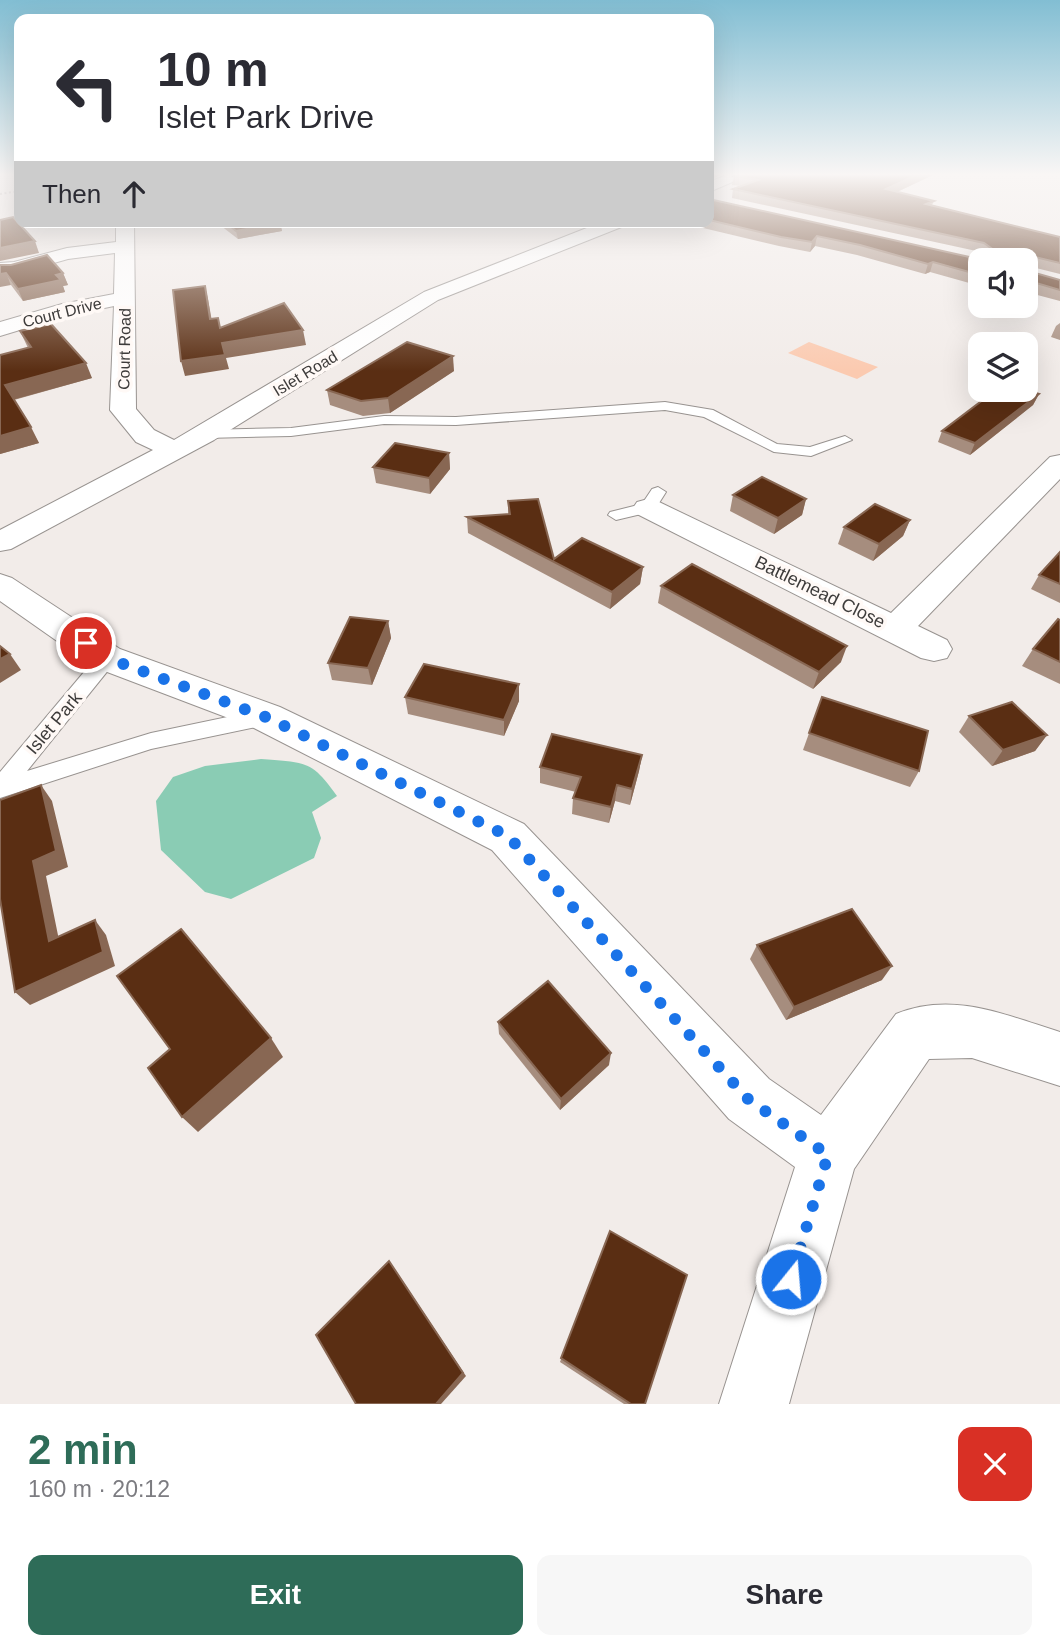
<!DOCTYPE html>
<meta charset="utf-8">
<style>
:root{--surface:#fff;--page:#f7f7f7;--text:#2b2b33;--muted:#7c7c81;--accent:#2e6c58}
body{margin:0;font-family:Arial,sans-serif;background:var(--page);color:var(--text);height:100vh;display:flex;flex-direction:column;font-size:26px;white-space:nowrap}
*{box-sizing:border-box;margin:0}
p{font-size:23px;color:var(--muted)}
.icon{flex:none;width:38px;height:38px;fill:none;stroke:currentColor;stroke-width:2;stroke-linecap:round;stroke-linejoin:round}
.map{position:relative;height:1404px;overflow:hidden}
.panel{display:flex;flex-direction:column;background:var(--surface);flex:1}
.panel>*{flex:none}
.guide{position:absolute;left:14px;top:14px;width:700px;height:214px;border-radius:14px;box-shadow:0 7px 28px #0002;background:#fff;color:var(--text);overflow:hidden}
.tools{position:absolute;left:968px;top:248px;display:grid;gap:14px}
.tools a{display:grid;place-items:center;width:70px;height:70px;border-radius:14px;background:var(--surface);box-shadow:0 7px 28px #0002;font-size:35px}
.pin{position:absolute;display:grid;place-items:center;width:60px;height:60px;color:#fff;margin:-30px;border:4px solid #fff;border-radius:50%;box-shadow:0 2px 7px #0007}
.me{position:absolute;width:77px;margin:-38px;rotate:17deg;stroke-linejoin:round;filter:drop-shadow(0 0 5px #0008)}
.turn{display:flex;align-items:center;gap:24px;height:147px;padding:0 28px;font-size:32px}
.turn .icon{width:91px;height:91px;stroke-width:2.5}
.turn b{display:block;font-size:49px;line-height:60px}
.then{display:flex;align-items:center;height:66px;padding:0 28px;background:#0003;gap:14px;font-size:26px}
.round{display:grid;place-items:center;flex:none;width:74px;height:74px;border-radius:14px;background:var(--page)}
.overview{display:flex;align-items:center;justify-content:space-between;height:119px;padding:0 28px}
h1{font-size:42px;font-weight:800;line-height:52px;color:var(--accent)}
.button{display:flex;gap:14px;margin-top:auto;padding:14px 28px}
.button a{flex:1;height:80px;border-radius:14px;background:var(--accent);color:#fff;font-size:28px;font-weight:800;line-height:80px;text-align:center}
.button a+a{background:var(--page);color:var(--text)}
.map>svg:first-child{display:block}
.green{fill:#fbcab0}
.water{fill:#8accb4}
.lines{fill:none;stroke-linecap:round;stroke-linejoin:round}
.lane-casing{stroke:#989390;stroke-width:2}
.street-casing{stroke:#989390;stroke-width:2}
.path{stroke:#a39f9c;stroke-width:2;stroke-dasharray:2 2.5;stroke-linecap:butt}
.lane{fill:#fff;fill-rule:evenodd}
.street{fill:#fff;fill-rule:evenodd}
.wall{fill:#a68d7e}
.shaded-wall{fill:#886753}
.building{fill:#5a2e13;stroke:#886753;stroke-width:2}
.route{stroke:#1a73e8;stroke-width:12;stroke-dasharray:0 21.6}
.labels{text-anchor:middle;stroke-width:7;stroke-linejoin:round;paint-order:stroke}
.far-street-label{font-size:16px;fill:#3e3c3b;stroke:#fff9f6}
.street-label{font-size:18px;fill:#3e3c3b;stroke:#fff9f6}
</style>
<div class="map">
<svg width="1060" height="1404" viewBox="0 0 1060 1404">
<rect width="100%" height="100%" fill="#f2ece9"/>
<path class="green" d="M809,342L878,367L857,379L788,353Z"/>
<path class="water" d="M261,759C305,763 311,759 337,796L312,812L321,838L314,858L231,899L205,892L161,850L156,801L173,777L205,766Z"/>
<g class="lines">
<g class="lane-casing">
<g id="lane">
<path d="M665,402L713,410L777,444L810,447L845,436L852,440L811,456L774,452L704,417L665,410L456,425L384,424L291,436L205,438L198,434L205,430L291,428L384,416L456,417Z"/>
<path d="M658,487L666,492L654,511L616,520L608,515L610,512L642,504L652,489Z"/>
<path d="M107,651L114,653L117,658L114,663L27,771L151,733L266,709L274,711L277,717L274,723L266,725L151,749L0,798V772L100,653Z"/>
</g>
</g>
<g class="street-casing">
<g id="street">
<path d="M730,174H751L709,192V182Z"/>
<path d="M116,222H134L136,409L154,430L174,440L424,292L602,222H626L624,226L438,300L214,440L11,549L0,551V530L153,450L136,442L110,410L114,306L66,316L0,336V322L62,304L114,294L115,253L68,259L15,274L0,275V263L14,262L67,248L116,242Z"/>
<path d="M1060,455V479L918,626L947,640L952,649L947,658L934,661L921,658L637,514L633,508L637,502L648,499L659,502L891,613L1050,457Z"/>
<path d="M0,574L12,578L120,649L280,707L524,824L769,1079L821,1115L896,1014C953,991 1005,1015 1060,1032V1086L972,1058L929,1059L854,1169L789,1404H719L795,1167L729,1119L492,850L252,727L94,667L0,601Z"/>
</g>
</g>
<path class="path" d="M0,194L19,191"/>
<use href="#lane" class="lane"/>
<use href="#street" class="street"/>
</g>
<g class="wall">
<path d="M935,174L897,192L934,201L932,205L1060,237V274L1028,266V271L1060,280V301L1026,292V261H980V286L930,272L925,274L857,255L815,246L810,252L779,246L678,222H709V199L983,260L985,256L981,252L732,198L733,189L741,186L732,185L734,176Z"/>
<path d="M216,222H280L282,231L238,239Z"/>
<path d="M0,265L63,273L68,285L63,286L65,292L23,301L11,285Z"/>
<path d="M1060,323V340L1051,337L1056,326Z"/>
<path d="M20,331L92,378L14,400L39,443L0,454V355L28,348Z"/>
<path d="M454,371L390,413L363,416L330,405L327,390Z"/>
<path d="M1039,394L1033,405L970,455L938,442L942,431Z"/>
<path d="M449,453L450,469L430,494L376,483L373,467Z"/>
<path d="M733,495L806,499L802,515L774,534L730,511Z"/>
<path d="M508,501L554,559L643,567L640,584L610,609L468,533L467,517L508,514Z"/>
<path d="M910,520L903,536L873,561L838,544L844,527Z"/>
<path d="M1060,552V603L1031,589L1039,575Z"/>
<path d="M661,586L841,662L813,689L658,603Z"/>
<path d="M1060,620V684L1022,666L1033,649Z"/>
<path d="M388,621L391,638L372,685L332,680L328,663Z"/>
<path d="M405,697L519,701L504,736L408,714Z"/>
<path d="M822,697L919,771L910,787L803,750Z"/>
<path d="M969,716L1047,735L1035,751L992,766L959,732Z"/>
<path d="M642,755L639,771L630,805L615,801L609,823L572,814L573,798L576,792L540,783V767Z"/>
<path d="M757,945L882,980L786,1020L750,959Z"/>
<path d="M498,1022L609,1065L560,1110L499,1034Z"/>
<path d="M610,1231L645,1404H624L560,1362Z"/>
</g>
<g class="shaded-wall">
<path d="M709,174H723L709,180Z"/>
<path d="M919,174H935L884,198L886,189Z"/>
<path d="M280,222L282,231L238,239L236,231Z"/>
<path d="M817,236L815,246L810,252L812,242Z"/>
<path d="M35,241L39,253L0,261V248Z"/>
<path d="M933,262L930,272L925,274L928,264Z"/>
<path d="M6,273L11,285L0,287V274Z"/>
<path d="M63,273L68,285L63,286L65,292L23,301L18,289L56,275Z"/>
<path d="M205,286L208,299L214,333L210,319Z"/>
<path d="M303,330L306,345L226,358L229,369L185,376L181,361L222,343Z"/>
<path d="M453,356L454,371L390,413L388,398Z"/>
<path d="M86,363L92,378L12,400L5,385Z"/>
<path d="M1039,394L1033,405L970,455L975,443Z"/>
<path d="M31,427L39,443L0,454V436Z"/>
<path d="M449,453L450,469L430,494L429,478Z"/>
<path d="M806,499L802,515L774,534L778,518Z"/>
<path d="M910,520L903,536L873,561L879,544Z"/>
<path d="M643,567L640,584L610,609L612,592Z"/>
<path d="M388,621L391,638L372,685L368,668Z"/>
<path d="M847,646L841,662L813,689L819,672Z"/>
<path d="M10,654L21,670L0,683V659Z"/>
<path d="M519,684V701L504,736V720Z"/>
<path d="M1047,735L1035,751L992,766L1003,750Z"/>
<path d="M642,755L639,771L630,805L632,789Z"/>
<path d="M41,785L52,801L68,867L46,876L62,955L49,941L33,861Z"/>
<path d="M617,785L615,801L609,823L611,807Z"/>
<path d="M95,920L106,935L115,966L30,1005L15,992Z"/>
<path d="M892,966L882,980L786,1020L794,1007Z"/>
<path d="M271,1038L283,1057L198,1132L182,1117Z"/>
<path d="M611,1053L609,1065L560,1110L561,1099Z"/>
<path d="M394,1268L466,1376L441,1404H436Z"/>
</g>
<g class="building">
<path d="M739,174H919L886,189L934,201L926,204L1060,237V263L1031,256L1027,258L1028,271L1060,280V290L1026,280V261H980V275L933,262L928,264L860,245L817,236L812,242L781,237L709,220V199L983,260L986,254L995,251L984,243L733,189L758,180L734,176Z"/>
<path d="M13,217L35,241L0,248V220Z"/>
<path d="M225,222H280L236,231Z"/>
<path d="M47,255L63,273L56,275L61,280L18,289L6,273L0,274V265H11Z"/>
<path d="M205,286L210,319L218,318L220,328L284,303L303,330L222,343L225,355L181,361L173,290Z"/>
<path d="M51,324L86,363L5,385L31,427L0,436V355L31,347L20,331Z"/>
<path d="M407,342L453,356L388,398L361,401L327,390Z"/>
<path d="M996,390H1026L1039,394L975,443L942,431Z"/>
<path d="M395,443L449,453L429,478L373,467Z"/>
<path d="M762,477L806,499L778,518L733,495Z"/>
<path d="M538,499L554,559L582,538L643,567L612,592L467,517L510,514L508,501Z"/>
<path d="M875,504L910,520L879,544L844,527Z"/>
<path d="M1060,552V584L1039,575Z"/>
<path d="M692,564L847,646L819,672L661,586Z"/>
<path d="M350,617L388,621L368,668L328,663Z"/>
<path d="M1058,619L1060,620V662L1033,649Z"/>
<path d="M0,646L10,654L0,659Z"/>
<path d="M424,664L519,684L504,720L405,697Z"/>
<path d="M822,697L928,731L919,771L809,733Z"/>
<path d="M1012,702L1047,735L1003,750L969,716Z"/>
<path d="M552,734L642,755L632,789L617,785L611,807L573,798L581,777L540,767Z"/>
<path d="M41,785L56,851L33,861L49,941L95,920L103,952L15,992L0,899V800Z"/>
<path d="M852,909L892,966L794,1007L757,945Z"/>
<path d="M181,929L271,1038L182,1117L148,1068L170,1049L117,976Z"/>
<path d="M548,981L611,1053L561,1099L498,1022Z"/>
<path d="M610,1231L687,1275L645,1404H631L561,1358Z"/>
<path d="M389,1261L463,1373L436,1404H356L316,1335Z"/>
</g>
<linearGradient id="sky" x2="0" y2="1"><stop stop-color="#82bed3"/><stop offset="0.47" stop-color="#f9f6f5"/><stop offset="1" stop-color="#f9f6f5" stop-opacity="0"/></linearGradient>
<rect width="1060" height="371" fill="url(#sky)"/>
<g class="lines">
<path class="route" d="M86,643L107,658L266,717L508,836L748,1099L828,1155L791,1279"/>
</g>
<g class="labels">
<g class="far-street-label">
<text transform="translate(62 312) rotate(-14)" y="6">Court Drive</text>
<text transform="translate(124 349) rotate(-89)" y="6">Court Road</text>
<text transform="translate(305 373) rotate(-31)" y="6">Islet Road</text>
</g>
<g class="street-label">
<text transform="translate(820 592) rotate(26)" y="6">Battlemead Close</text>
<text transform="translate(54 723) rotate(-50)" y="6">Islet Park</text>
</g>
</g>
</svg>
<div class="tools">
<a><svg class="icon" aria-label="sound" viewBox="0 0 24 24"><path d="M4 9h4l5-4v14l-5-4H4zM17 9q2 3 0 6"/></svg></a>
<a><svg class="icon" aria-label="layers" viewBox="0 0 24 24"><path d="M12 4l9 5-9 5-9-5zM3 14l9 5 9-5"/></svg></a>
</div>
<div class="pin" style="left:86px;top:643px;background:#d93025"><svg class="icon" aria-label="arrive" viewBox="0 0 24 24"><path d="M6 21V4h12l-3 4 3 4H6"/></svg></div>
<svg class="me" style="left:791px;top:1279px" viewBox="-20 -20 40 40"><circle r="17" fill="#1a73e8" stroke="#fff" stroke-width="3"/><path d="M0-11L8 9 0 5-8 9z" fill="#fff"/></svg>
<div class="guide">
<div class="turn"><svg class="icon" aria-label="left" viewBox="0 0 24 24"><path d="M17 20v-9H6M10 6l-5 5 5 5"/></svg><div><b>10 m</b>Islet Park Drive</div></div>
<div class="then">Then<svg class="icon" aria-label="ahead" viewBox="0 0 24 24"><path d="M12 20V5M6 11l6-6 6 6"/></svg></div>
</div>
</div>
<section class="panel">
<div class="overview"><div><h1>2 min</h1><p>160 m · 20:12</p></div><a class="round" style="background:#d93025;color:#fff"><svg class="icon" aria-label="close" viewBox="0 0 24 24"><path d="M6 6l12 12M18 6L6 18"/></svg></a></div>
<div class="button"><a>Exit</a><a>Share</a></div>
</section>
